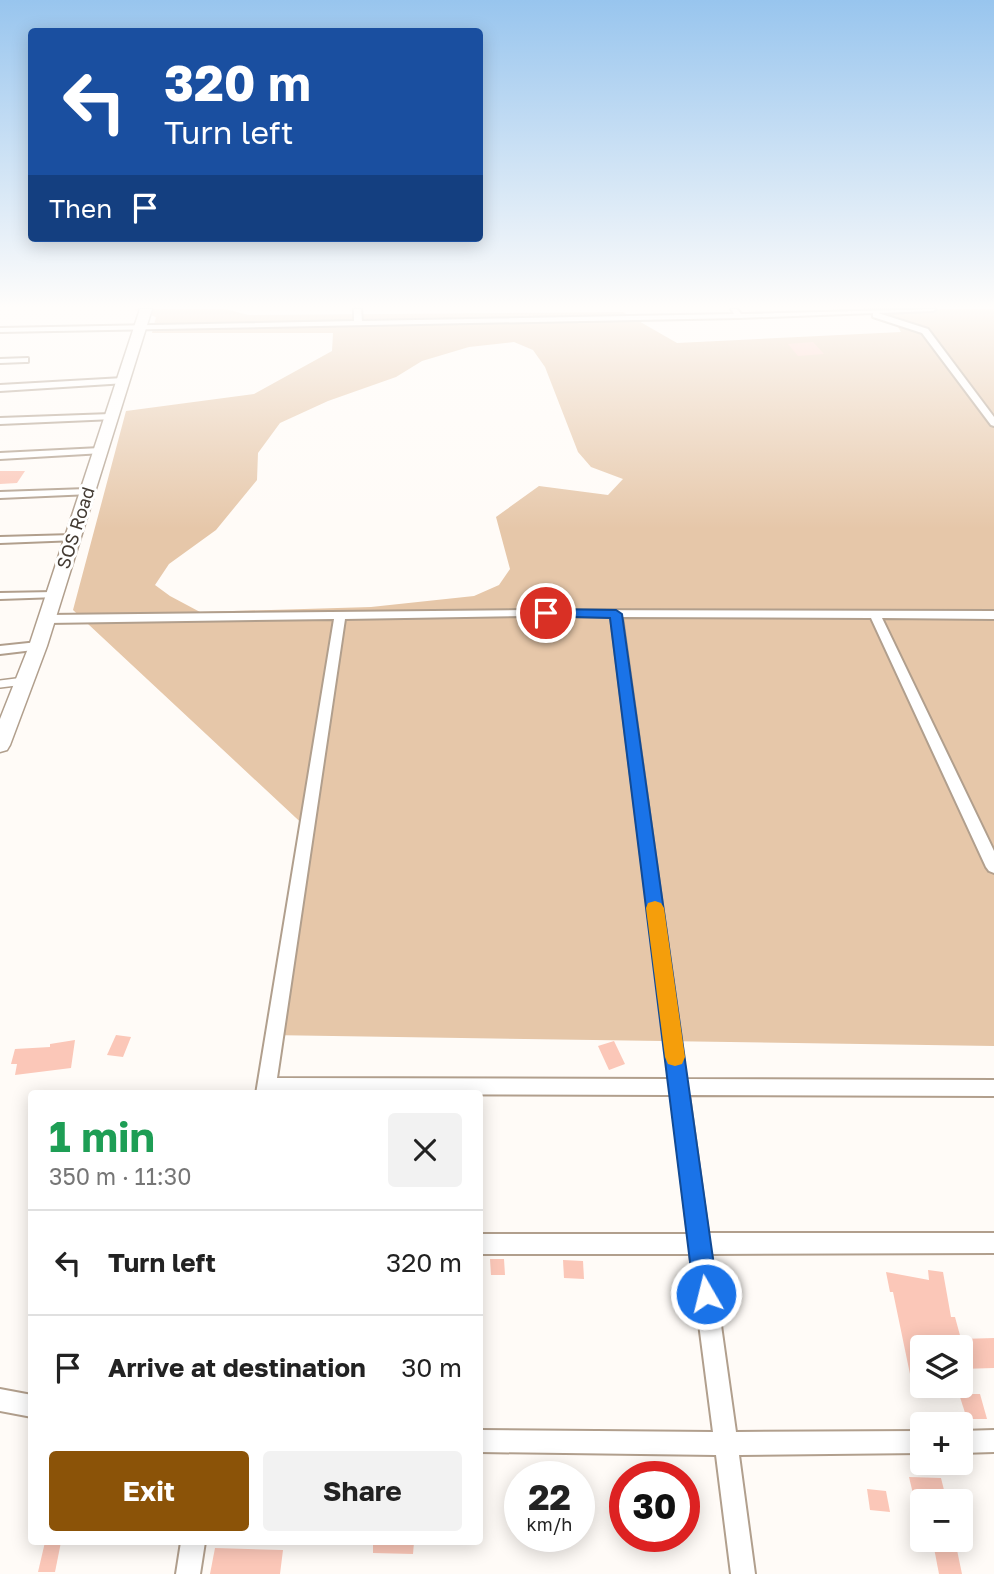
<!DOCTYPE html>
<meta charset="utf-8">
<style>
:root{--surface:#fff;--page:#f2f2f2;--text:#222;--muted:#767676;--line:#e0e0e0;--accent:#8b5308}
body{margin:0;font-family:"Golos Text",sans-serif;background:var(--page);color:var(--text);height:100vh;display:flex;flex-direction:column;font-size:26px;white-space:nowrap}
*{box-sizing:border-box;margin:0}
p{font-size:23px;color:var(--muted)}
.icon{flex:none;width:38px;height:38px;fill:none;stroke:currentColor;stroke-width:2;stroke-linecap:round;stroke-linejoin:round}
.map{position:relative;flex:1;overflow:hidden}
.drawer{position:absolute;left:28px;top:1090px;width:455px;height:455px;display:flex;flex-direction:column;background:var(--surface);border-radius:7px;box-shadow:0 4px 18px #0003}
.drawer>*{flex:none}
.banner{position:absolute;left:28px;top:28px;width:455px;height:214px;border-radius:7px;box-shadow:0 4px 18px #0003;background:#1a4fa0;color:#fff;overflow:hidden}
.controls{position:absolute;left:910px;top:1335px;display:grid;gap:14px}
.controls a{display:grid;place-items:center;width:63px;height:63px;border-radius:7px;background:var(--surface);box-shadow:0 4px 18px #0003;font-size:35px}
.speed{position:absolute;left:504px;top:1461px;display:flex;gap:14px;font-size:35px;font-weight:700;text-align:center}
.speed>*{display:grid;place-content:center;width:91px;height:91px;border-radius:50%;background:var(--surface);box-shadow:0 4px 18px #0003;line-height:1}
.speed small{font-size:18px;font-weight:400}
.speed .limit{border:10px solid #d22;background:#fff;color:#111}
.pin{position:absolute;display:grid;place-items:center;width:60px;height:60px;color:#fff;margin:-30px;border:4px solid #fff;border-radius:50%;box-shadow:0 2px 7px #0007}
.me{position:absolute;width:77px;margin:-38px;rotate:352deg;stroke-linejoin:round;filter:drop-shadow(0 0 5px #0008)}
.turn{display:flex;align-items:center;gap:24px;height:147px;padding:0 21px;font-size:32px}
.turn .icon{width:91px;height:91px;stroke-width:2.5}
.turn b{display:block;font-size:49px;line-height:60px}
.then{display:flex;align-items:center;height:66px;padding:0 21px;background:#0003;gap:14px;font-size:26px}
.round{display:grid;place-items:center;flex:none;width:74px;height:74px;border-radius:7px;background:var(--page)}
.summary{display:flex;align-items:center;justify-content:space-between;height:119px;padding:0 21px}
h1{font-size:42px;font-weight:700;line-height:52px;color:#1e9e55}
.primary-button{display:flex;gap:14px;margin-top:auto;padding:14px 21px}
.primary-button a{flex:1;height:80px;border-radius:7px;background:var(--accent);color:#fff;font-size:28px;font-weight:700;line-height:80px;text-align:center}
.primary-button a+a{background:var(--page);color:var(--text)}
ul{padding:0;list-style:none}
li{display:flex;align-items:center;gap:21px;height:105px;padding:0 21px;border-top:2px solid var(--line)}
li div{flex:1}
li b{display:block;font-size:26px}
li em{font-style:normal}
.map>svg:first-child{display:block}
.green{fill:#e6c7a9;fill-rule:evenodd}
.building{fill:#fbc7b8}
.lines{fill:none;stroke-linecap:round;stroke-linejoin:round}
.lane-casing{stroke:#b19f8d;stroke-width:10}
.street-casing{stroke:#b19f8d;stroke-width:4}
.secondary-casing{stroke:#b19f8d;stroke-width:3}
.lane{stroke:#fff;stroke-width:7}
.street{fill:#fff;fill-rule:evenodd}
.secondary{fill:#fff;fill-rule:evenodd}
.route{fill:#1a73e8;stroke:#114b97;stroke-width:2}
.slow{fill:#f59e0b}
.labels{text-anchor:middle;stroke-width:6;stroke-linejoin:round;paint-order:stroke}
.far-street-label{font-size:18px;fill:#433b33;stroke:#fff}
</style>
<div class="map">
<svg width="994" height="1574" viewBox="0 0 994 1574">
<rect width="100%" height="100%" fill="#fffbf7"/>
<path class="green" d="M134,309H226L248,315L623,312L677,343L901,332L887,309H994V1046L268,1035L310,831L73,610L126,411L254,394L332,351L333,333H152L156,317ZM514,342L533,350L545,367L578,452L591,467L623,479L608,495L539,486L496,517L510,569L499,585L474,596L371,607L200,612L170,596L155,585L169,564L216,530L257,480L258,453L280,423L328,401L396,377L422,361L469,347Z"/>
<g class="building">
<path d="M813,342L824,354L798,356L788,344Z"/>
<path d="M0,471H25L17,483L0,484Z"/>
<path d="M116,1035L131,1037L123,1057L107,1055Z"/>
<path d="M75,1040L71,1068L15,1075L17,1064H11L15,1049L50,1047V1044Z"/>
<path d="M614,1041L625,1064L609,1070L598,1046Z"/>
<path d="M490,1259H504L505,1275H491Z"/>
<path d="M563,1260L583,1261L584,1279L564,1278Z"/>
<path d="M928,1270L943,1272L951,1317H955L961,1339L994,1338V1368L961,1369V1348H922V1375L910,1374L893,1292H890L886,1272L929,1280Z"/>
<path d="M959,1394H980L987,1419H967Z"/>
<path d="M909,1477L941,1478L947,1502H915Z"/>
<path d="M867,1489L886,1491L890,1512L870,1510Z"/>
<path d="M45,1542H61L55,1572H38Z"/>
<path d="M373,1542H414L413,1554L373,1553Z"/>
<path d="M215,1548L283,1550L280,1574H210Z"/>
<path d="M934,1548L957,1550L962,1574H939Z"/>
</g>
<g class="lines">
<g class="lane-casing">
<path id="lane" d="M0,684L24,681"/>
</g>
<g class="street-casing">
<g id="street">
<path d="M354,309H361L362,321L734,314L731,309H737L741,314L936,309L933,311L878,313L928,329L994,417V426L991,425L922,333L873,317V313L739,318L0,332V328L354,321Z"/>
<path d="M28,358V362H25L0,363V359Z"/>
<path d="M123,378L127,381L126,383L0,391V385Z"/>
<path d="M111,414L115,417L114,419L0,424V418Z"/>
<path d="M100,448L103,449V453L0,459V453Z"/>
<path d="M87,489L91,490V494L0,498V492Z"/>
<path d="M73,535L77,536V540L0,543V537Z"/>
<path d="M54,592L60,595L58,597L0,599V593Z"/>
<path d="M523,610L994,611V619L882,618L994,851V873L989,871L986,867L871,618L622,617L686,1079L994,1080V1096L689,1095L708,1233H994V1253L711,1254L736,1432L922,1431V1453L739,1455L755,1574H731L716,1455L480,1452V1430L713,1432L690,1254H480V1234H688L671,1095L256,1094L334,619L47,623L41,619L47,615ZM523,616L611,617L669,1079L277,1078L345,619Z"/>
<path d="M38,642L44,646L42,649L0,654V646Z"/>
<path d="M0,1389L32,1395V1417L0,1411Z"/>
<path d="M994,1430V1452L961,1453V1431Z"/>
<path d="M181,1542H205L200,1574H176Z"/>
</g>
</g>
<g class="secondary-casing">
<path id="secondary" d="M140,309H152L47,646L10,745L7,750L0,752V719L29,646Z"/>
</g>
<use href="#lane" class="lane"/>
<use href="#street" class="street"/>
<use href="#secondary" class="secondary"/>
</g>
<linearGradient id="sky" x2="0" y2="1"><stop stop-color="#98c5ee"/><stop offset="0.58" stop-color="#fffdfb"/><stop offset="1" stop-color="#fffdfb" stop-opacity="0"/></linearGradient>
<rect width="994" height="529" fill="url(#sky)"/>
<path class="route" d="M546,609L616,610L622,614L718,1294L714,1302L706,1306L698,1302L694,1294L610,618L541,616V611Z"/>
<path class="slow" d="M655,901L661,903L664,908L685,1057L682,1064L675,1066L668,1064L665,1057L646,908L648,903Z"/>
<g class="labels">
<g class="far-street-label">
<text transform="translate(76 528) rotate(-72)" y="6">SOS Road</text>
</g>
</g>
</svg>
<div class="controls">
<a><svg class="icon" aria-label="layers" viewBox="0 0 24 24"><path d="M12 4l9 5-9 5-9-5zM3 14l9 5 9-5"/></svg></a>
<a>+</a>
<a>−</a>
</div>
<div class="speed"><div>22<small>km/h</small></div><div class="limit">30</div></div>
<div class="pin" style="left:546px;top:613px;background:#d93025"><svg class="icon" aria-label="arrive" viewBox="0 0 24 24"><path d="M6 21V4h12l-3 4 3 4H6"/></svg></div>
<svg class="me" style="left:706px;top:1294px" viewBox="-20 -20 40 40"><circle r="17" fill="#1a73e8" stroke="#fff" stroke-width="3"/><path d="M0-11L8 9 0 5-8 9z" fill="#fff"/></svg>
<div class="banner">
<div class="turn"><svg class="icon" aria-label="left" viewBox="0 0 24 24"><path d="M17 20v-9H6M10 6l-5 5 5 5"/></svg><div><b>320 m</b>Turn left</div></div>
<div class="then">Then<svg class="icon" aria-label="arrive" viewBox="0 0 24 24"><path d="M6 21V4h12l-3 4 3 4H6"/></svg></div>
</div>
<section class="drawer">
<div class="summary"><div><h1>1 min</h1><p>350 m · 11:30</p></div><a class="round"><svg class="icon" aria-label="close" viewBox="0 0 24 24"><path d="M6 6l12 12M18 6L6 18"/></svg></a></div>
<ul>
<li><svg class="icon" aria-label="left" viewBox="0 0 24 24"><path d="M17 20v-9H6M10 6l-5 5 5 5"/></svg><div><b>Turn left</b></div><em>320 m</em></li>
<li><svg class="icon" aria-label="arrive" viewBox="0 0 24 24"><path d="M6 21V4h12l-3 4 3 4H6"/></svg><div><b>Arrive at destination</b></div><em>30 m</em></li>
</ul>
<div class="primary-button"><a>Exit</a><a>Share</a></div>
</section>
</div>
